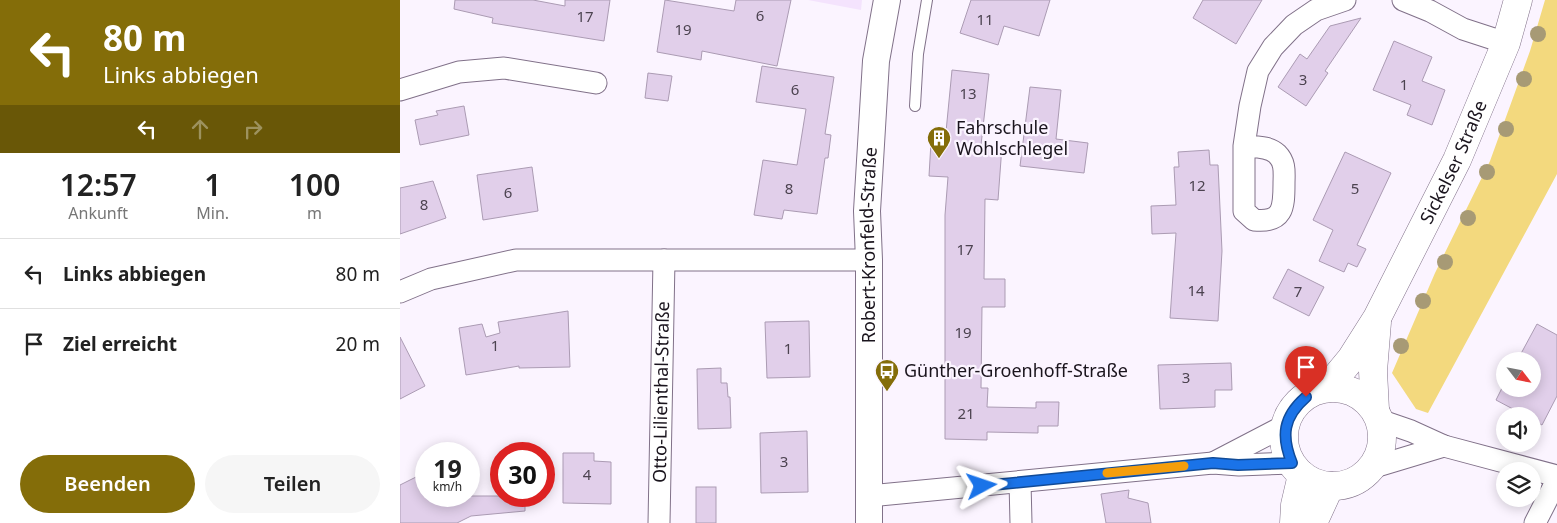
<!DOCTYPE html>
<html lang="de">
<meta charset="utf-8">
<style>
:root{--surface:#fff;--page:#f6f6f6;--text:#222;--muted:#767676;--line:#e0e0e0;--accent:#846d09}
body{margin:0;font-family:"Noto Sans",sans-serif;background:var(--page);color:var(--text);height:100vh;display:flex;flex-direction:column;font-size:19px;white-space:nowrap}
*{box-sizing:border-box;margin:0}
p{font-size:16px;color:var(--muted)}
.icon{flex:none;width:28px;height:28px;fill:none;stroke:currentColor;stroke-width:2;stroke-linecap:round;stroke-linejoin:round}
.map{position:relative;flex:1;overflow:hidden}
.panel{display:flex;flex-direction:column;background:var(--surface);width:400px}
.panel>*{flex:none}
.banner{background:#846d09;color:#fff;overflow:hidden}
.needle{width:32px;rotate:122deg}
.controls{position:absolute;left:1096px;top:352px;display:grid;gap:10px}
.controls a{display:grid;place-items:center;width:45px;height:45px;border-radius:50%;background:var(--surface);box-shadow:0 2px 12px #0003;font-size:25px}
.speed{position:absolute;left:15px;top:442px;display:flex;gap:10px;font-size:25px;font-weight:700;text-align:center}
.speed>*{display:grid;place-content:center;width:65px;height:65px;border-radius:50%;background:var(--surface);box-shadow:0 2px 12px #0003;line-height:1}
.speed small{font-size:12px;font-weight:400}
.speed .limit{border:8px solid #d22;background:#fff;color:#111}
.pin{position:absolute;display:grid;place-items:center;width:42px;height:42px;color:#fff;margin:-51px -21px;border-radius:50% 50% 50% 0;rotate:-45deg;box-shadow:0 0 5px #0007}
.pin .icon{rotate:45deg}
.me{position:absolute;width:55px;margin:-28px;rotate:85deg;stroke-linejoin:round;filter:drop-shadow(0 0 4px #0008)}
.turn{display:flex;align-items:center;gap:18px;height:105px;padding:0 20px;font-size:22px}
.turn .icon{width:65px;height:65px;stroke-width:2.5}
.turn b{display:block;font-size:35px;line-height:42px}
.lanes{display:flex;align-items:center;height:48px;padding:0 20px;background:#0003;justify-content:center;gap:25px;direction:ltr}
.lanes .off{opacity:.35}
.eta{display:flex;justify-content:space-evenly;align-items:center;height:85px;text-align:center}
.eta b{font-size:30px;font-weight:600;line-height:35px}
.action{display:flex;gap:10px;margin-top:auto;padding:10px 20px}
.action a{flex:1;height:58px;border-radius:30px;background:var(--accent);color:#fff;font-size:20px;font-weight:600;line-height:58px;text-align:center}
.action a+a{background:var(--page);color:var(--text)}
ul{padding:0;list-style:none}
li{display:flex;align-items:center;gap:15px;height:70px;padding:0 20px;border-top:1px solid var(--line)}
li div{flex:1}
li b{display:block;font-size:19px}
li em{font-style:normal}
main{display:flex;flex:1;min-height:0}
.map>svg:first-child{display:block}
.built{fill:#f4e3fd}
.green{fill:#f3d97e}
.building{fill:#e1cfea;stroke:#ab9bb3}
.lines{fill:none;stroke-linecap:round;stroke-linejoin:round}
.service-casing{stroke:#817189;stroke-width:12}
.minor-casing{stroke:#817189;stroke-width:23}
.tertiary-casing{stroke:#817189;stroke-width:28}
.secondary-casing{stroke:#817189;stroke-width:29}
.service{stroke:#fff;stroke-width:10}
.minor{stroke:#fff;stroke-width:21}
.tertiary{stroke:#fff;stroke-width:26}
.secondary{stroke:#fff;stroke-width:28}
.tree{fill:#a79a75}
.route-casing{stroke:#114b97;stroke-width:12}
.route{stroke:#1a73e8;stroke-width:9}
.slow{stroke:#f59e0b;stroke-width:9}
.labels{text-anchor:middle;stroke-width:4.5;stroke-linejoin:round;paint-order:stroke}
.number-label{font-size:15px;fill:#4c4350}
.poi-label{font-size:18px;fill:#1a141d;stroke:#fbf4ff;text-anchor:start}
.street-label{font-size:18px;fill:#1a141d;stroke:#fbf4ff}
</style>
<main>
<section class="panel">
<div class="banner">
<div class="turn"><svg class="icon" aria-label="left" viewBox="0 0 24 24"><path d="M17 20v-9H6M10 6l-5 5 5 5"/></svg><div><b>80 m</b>Links abbiegen</div></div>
<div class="lanes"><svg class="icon" aria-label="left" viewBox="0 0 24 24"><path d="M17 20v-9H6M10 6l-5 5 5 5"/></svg><svg class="icon off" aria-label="ahead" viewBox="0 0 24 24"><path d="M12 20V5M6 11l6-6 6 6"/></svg><svg class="icon off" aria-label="right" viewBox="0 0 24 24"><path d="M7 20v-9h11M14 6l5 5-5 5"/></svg></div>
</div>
<div class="eta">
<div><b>12:57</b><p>Ankunft</p></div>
<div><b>1</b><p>Min.</p></div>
<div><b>100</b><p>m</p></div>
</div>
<ul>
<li><svg class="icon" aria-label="left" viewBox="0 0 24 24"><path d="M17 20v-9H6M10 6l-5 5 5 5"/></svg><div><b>Links abbiegen</b></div><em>80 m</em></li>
<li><svg class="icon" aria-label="arrive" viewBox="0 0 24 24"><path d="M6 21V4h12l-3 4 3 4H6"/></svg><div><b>Ziel erreicht</b></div><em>20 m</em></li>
</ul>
<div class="action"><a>Beenden</a><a>Teilen</a></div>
</section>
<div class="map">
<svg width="1157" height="523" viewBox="0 0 1157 523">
<rect width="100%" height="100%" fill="#fbf4ff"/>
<path class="built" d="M408,0H462L461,10Z"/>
<path class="green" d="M1145,0H1157V174L1028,413L1016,409L992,373L1035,273L1090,161L1130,51Z"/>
<g class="building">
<path d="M55,0H133L165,6V0H210L204,41L92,23L93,18L54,9Z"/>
<path d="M265,0L334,11L336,0H391L377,66L302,51L301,60L257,52Z"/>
<path d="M571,0H650L639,36L604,26L598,45L560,33Z"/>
<path d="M803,0H862L836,44L793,18Z"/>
<path d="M961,18L925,71L928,73L906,106L878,87L900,54L907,59L930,26Z"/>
<path d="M994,41L1032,57L1022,81L1045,90L1032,125L1007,115L1011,105L973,90Z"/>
<path d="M362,66L434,77L425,134L431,135L428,158H425L417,214L384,210L382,219L354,215L363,160L397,165L406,109L356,102Z"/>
<path d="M552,70L589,74L581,145L602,146L598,200L585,199L584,279H605V307H582L581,388H588L587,407L636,408V402H659L658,426H638V433L587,432V440L545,439V215L548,177L529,176L531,142H545Z"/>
<path d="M248,73L272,76L268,101L245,98Z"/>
<path d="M630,87L661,90L656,139L688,143L684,173L620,166Z"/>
<path d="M64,106L69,135L20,145L15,120L38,115L36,111Z"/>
<path d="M809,150L810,165H818L822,251L818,321L770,318L776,233L752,234L751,206L776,205L774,167H779L778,152Z"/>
<path d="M945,152L991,173L957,245L966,249L957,267L948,263L944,272L919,261L933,230L913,220Z"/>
<path d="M132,167L138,211L83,220L77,175Z"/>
<path d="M33,181L46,218L0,234V188Z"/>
<path d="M888,269L924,287L909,316L873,298Z"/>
<path d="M168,311L170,367L119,368V366L66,375L59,328L82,324L86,337L100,333L98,322Z"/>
<path d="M409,321L410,377L367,378L365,322Z"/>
<path d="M1137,324L1157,335V396L1142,425L1132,420V416H1126L1096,400L1105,382V389H1132V361H1117Z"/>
<path d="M0,337L25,386L0,399Z"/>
<path d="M831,363L832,390H815V407L760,409L758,365Z"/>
<path d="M321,368V383H327L328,397H330L331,428L298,429L297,369Z"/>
<path d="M407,431L408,492L361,493L360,433Z"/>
<path d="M163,453H194V461L211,462V504L163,503Z"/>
<path d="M16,477L21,487L26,485V496H125V511L71,516L57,523H0V485Z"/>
<rect x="296" y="487" width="20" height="36"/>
<path d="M729,490L728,498L748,503L751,523H706L701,494Z"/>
</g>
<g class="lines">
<g class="service-casing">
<path id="service" d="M515,106L518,54L527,0"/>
</g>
<g class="minor-casing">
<g id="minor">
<path d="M1003,0L1030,11L1063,29L1106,43"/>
<path d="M0,90L59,72L104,68L196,83"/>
<path d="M844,146C855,147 869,146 877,154C886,163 884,173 884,184C884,208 883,223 854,220L844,211V146L850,106L858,71L873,47L894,25L916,10L945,0"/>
<path d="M0,292L31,279L116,260H469"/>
<path d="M979,420L1011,431L1044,446L1157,476"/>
<path d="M813,463L886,425"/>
<path d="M971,468L1044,446"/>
<path d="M620,482L621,523"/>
<path d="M469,496L813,463L839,465L892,463"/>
<path id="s1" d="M259,523L264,260"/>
<path d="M1135,523L1157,480"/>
</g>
</g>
<g class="tertiary-casing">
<g id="tertiary">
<path id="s2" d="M469,523V260L467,211L476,61L487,0"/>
</g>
</g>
<g class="secondary-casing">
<g id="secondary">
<path id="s3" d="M927,388L951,359L977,318L1057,160L1106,43L1118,0"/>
<circle cx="933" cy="437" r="49"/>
<path d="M975,410L973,371L977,322"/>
<path d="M894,523L895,505L902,475"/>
<path d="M913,523L930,486"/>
</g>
</g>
<use href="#service" class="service"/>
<use href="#minor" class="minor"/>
<use href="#tertiary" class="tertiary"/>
<use href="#secondary" class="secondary"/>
</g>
<g class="tree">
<circle cx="1138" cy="34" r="8"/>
<circle cx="1124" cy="79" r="8"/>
<circle cx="1106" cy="129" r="8"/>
<circle cx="1087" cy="172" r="8"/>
<circle cx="1068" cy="218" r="8"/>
<circle cx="1045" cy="262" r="8"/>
<circle cx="1023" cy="301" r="8"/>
<circle cx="1001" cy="346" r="8"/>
</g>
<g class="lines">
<g class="route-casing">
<path id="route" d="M582,486L813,463L838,465L892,463C881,436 883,417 906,397"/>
</g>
<use href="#route" class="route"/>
<path class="slow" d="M707,473L784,466"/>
</g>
<defs>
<g id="building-pin" transform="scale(1.25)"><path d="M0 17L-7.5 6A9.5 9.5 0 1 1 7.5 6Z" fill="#846d09" stroke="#fbf4ff"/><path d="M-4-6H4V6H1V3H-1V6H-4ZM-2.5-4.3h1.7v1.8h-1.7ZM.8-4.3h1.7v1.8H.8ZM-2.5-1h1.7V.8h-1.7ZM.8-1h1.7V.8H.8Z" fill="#fff"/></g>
<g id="bus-pin" transform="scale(1.25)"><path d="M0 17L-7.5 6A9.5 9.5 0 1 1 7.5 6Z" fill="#846d09" stroke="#fbf4ff"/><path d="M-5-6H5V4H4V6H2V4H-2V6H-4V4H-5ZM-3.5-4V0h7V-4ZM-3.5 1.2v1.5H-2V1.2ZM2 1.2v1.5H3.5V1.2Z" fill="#fff"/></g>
</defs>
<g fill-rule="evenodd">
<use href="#building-pin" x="539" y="138"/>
<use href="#bus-pin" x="487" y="371"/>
</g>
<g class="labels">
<g class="number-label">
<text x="360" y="21">6</text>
<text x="185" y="22">17</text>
<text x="585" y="25">11</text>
<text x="283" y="35">19</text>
<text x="903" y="85">3</text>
<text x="1004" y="90">1</text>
<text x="395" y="95">6</text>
<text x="568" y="99">13</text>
<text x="797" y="191">12</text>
<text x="389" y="194">8</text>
<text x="955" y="194">5</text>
<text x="108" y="198">6</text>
<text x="24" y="210">8</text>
<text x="565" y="255">17</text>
<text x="796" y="296">14</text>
<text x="898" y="297">7</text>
<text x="563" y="338">19</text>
<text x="95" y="351">1</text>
<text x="388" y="354">1</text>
<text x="786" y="383">3</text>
<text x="566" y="419">21</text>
<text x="384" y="467">3</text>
<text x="187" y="480">4</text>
</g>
<g class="poi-label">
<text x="556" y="134">Fahrschule<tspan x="556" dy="21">Wohlschlegel</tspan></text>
<text x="504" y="377">Günther-Groenhoff-Straße</text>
</g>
<g class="street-label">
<text dy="6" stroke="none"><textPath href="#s3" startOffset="260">Sickelser Straße</textPath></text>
<text dy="6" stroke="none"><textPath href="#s2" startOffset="278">Robert-Kronfeld-Straße</textPath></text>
<text dy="6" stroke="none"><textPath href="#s1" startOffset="131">Otto-Lilienthal-Straße</textPath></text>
</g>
</g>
</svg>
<div class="controls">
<a><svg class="needle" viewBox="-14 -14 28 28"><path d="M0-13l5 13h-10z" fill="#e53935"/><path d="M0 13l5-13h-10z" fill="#767676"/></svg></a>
<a><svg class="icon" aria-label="sound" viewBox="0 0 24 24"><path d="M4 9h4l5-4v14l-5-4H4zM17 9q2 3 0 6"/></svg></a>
<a><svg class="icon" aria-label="layers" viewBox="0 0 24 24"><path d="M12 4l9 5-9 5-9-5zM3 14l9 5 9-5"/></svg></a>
</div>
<div class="speed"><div>19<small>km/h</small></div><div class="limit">30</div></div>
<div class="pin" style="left:906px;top:397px;background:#d93025"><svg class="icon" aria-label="arrive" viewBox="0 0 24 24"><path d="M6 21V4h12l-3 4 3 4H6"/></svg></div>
<svg class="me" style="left:582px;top:486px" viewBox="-20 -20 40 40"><path d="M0-17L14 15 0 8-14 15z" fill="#1a73e8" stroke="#fff" stroke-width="4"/></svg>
</div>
</main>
